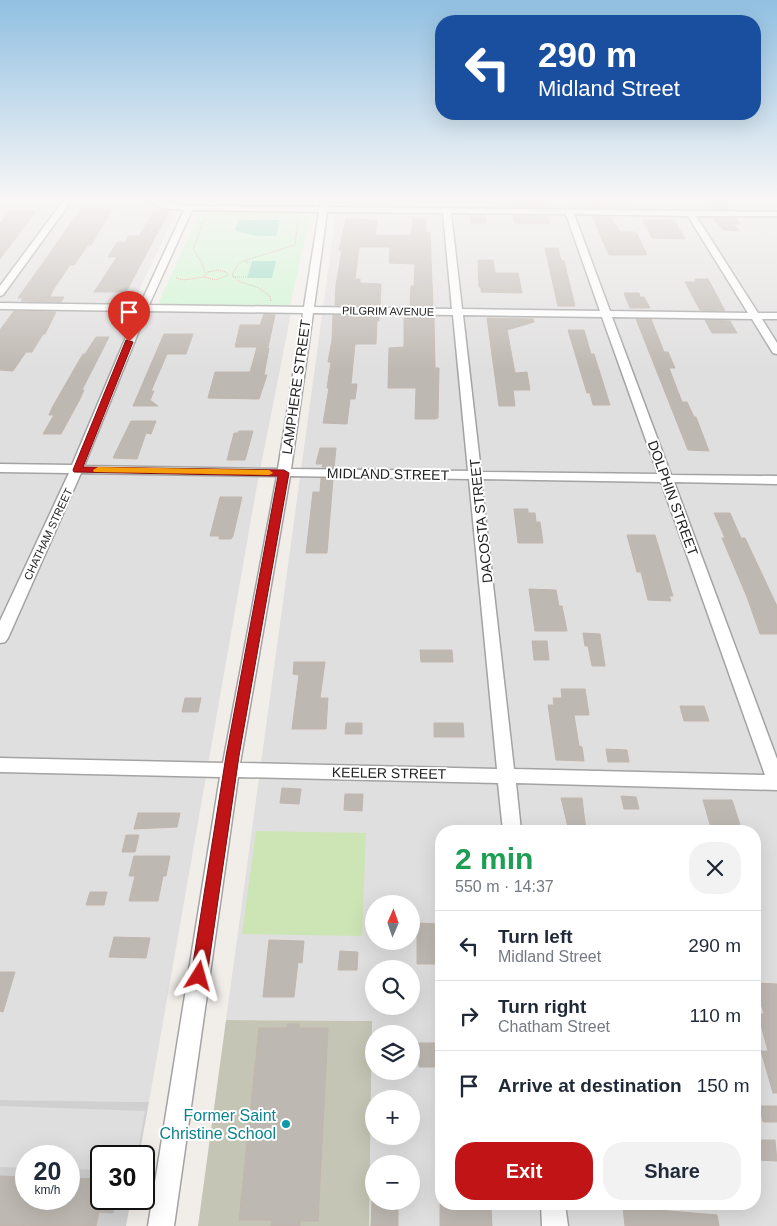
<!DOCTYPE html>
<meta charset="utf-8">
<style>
:root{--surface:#fff;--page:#f2f2f3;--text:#1f2937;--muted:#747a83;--line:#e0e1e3;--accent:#c01416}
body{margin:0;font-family:Helvetica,sans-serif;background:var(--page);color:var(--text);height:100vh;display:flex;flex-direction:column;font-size:19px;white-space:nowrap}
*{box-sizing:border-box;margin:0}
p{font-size:16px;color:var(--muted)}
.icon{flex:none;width:28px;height:28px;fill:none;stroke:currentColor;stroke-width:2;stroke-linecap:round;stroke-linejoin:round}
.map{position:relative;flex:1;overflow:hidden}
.details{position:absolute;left:435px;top:825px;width:326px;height:385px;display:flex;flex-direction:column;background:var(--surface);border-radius:20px;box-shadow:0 5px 20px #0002}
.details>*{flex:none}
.top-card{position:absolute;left:435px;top:15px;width:326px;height:105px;border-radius:20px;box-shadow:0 5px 20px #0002;background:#1a4fa0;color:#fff;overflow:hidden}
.needle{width:32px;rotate:2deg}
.controls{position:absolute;left:365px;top:895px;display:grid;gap:10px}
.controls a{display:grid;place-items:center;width:55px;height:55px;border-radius:50%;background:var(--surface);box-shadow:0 5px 20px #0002;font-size:25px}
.speed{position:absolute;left:15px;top:1145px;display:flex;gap:10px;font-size:25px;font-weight:700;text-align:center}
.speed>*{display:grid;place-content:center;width:65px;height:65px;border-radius:50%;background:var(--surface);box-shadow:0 5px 20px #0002;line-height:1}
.speed small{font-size:12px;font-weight:400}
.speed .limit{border:2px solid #111;border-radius:8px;background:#fff;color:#111}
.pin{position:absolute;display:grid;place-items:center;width:42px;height:42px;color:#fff;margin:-51px -21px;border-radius:50% 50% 50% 0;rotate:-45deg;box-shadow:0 0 5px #0007}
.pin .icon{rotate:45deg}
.me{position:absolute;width:55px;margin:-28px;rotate:8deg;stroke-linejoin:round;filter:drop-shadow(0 0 4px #0008)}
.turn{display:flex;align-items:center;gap:18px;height:105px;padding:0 20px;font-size:22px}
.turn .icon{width:65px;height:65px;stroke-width:2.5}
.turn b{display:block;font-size:35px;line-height:42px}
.round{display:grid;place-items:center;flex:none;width:52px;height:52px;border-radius:20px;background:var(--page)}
.headline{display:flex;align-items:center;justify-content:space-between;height:85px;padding:0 20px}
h1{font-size:30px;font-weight:800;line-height:38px;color:#1e9e55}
.action{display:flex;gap:10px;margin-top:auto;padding:10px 20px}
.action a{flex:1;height:58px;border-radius:20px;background:var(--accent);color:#fff;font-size:20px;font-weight:800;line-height:58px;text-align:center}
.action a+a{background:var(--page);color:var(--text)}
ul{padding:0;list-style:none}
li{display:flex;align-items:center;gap:15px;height:70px;padding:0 20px;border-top:1px solid var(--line)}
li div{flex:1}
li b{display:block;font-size:19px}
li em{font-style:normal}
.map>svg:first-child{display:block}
.residential{fill:#e0dfdf;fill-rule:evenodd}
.religious{fill:#d0d0d0;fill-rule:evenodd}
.construction{fill:#c5c5b5}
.grass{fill:#cde5b5}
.park{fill:#ccf5cf}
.pitch{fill:#90d8bb}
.parking{fill:#dedede}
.building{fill:#beb8b2;stroke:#c1b6ad}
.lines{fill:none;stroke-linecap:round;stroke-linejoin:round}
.minor-casing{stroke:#a3a3a3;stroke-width:3}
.path{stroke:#ed887e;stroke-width:1;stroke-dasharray:1 1;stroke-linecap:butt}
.minor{fill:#fff;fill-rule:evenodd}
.route{fill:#c01416;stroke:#7d0d0e}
.slow{fill:#f59e0b}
.culture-dot{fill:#0f9aa8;stroke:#fff;stroke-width:2}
.labels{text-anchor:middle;stroke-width:4;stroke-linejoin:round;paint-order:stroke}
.far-street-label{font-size:11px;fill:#222;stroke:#fff}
.street-label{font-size:14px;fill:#222;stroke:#fff}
.near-culture-label{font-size:16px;fill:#0d838f;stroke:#fff;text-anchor:end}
</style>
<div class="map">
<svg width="777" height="1226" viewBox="0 0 777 1226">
<rect width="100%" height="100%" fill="#f1eeea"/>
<g class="residential">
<path d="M0,200H311L310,205L174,203L161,206L177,210L133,303H0Z"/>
<path d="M335,200H569L572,210L334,208Z"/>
<path d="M631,200H777V212L637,211Z"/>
<path d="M336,213L777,217V1226H369L372,1021L226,1020ZM441,831H755V1204H441ZM374,904H411V941H374ZM374,969H411V1006H374ZM374,1034H411V1071H374ZM374,1099H411V1136H374ZM374,1164H411V1201H374Z"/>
<path d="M0,311L291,313L256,491L149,1102L0,1100Z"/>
</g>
<g class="religious">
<path d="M569,200H631L637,211L572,210Z"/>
<path d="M0,1100L149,1102L139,1156H101V1199H131L126,1226H0ZM26,1156H69V1199H26Z"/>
</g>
<path class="construction" d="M226,1020L372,1021L369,1226H198Z"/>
<path class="grass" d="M256,831L366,833L362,936L242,934Z"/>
<path class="park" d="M200,212L311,213L290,305L158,304Z"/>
<g class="pitch">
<path d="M238,220H280L276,236C261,236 248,236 235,230Z"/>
<path d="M252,261H276L272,278H247Z"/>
</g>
<path class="parking" d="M0,1106L145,1111L137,1156H101V1170L69,1169V1156H26V1168L0,1167Z"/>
<g class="building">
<path d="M510,200H543L545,208L511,207Z"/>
<path d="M586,200H604L607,208H589Z"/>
<path d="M705,204H727L731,210L708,209Z"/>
<path d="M81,209H113L91,245H88L74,265H70L53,290L50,297H64L61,302L21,301L23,298H18Z"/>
<path d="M10,211H36L0,259V223Z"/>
<path d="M154,211H169L126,292H94L117,257H108L117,242H126L128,236H139Z"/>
<path d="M470,215H485L486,223H471Z"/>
<path d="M513,215L547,216L550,224L514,223Z"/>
<path d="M592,216L611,217L620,232H636L647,255H609Z"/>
<path d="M713,218H736L740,224H734L739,231L723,230Z"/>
<path d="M346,219L377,220L375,235H411L413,219H426V233H430L433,307H410L411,286H414L415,264L389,263L390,247H359L355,279H360V283L381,284L380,306L335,305L336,285L342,250H339Z"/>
<path d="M643,220H674L685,239L652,238Z"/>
<path d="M545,248H558L561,260L564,261L575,306H558Z"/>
<path d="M478,260H493L495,273H518L522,293L481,292V287H479Z"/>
<path d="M695,279H708L725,311L700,310L685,282H696Z"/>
<path d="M624,293H639L640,297H644L650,308H630Z"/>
<path d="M14,311L56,312L45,334H43L32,352H26L13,371L0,370V330Z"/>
<path d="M264,314L275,315L268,347H235L240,325H260Z"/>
<path d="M333,315L379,316V321H377L376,344H355L351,384H357L355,399H350L347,424L323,423L329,388H327L331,362H328L332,340Z"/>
<path d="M404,317H433L434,318L435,368H439L438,418L435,419H415L416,388H388L389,348L404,347Z"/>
<path d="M487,318L533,319L534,322L507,330L515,373L527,372L530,390H513L515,406H499Z"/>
<path d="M636,319H651L664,352H668L675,368H669L682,402H687L694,417H696L709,451L688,450Z"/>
<path d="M705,320L730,321L737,333H712Z"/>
<path d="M568,330H584L591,354H594L610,405H593L590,393H587Z"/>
<path d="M164,334H193L186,354H167L151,391H154L150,400L158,406H133Z"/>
<path d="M96,337H109L82,390H84L80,399L61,434H43L54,415H49L53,406L80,359L83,354H85Z"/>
<path d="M257,347L269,348L264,375H267L259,399L208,398L215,372H250Z"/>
<path d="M131,421H156L151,434L146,433L137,459L113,458Z"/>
<path d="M239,431H253L245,460H227L234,433H238Z"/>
<path d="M320,448H336L334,468L322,467L323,464H316Z"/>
<path d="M321,478L333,479L327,553H306L313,492H320Z"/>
<path d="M220,497H242L233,536L231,539H219V536H210Z"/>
<path d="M514,509H528V513H535L536,522H540L543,543H518Z"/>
<path d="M714,513H730L741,538H745L777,606V634H760L747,597L722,538H725Z"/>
<path d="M627,535H655L673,596H669L671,601L648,600L641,572H637Z"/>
<path d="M529,589L556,590L559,606H562L567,631H535Z"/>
<path d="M583,633L600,634L605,666H592L588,646H585Z"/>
<path d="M532,641H547L549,660H534Z"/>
<path d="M420,650H452L453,662H421Z"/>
<path d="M294,662H325L320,698H328L326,729H292L299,675L293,674Z"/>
<path d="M561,689H585L589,715H574L579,746L582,747L584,761L556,760L548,705H554L553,698H562Z"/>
<path d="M185,698H201L198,712H182Z"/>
<path d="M680,706H704L709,721H684Z"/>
<path d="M346,723H362V734H345Z"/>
<path d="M434,723H463L464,737H434Z"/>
<path d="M606,749L627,750L629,762H608Z"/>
<path d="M282,788L301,789L299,804L280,803Z"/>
<path d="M345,794H363L362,811L344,810Z"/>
<path d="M621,796L636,797L639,809H624Z"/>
<path d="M561,798H582L586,831H569Z"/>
<path d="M703,800H732L742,831H712Z"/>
<path d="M138,813H180L177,827L134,829Z"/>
<path d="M126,835H139L135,852H122Z"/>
<path d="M134,856H170L166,876H163L158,901H129L135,876H129Z"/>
<path d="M90,892H107L104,905H86Z"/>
<path d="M417,923L441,924V964H417Z"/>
<path d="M114,937L150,938L146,958L109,957Z"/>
<path d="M269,940L304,941L302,963L298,962L294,997H263Z"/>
<path d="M340,951L358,952L357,970H338Z"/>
<path d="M0,972H15L3,1012L0,1011Z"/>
<path d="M755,983L777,984V1093H773L761,1051H768L758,1014H764Z"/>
<path d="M287,1024H299V1028H328L318,1221H300V1226H271L272,1220H239L259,1028H287Z"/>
<path d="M418,1043H441V1067H419Z"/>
<path d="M759,1106H777V1122H763Z"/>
<path d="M755,1140H775L777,1161L758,1160Z"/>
<path d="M0,1176L26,1177V1199H69V1178L101,1179V1199H116L113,1213L99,1212L96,1226H0Z"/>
<path d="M372,1201H398V1226H371Z"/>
<path d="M440,1204H484V1209H491L492,1226H440Z"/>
<path d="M623,1207L717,1215L719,1226H625Z"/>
</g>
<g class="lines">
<g class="minor-casing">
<g id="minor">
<path d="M64,200H72L3,295L0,296V286Z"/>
<path d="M146,200L189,206L320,207L321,200H329L328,207L777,212V216H696L758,313H777V319H762L777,343V354L773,353L752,319L612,317L671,475L777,476V484L674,482L777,759V790L516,783L521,831H503L498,783L238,777L174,1226H148L220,777L0,772V758L223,763L277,476L81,473L8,638L5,642L0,643V621L69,473L0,472V464L72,465L137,311L0,309V303L140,305L184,210L161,208ZM192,210L319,212L304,307L149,305ZM327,212L443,213L452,309L314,307ZM451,213L566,214L600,311L462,309ZM574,214L688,216L748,313L610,311ZM147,311L303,313L278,469L84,466ZM313,313L453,315L468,471L291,469ZM463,315L602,317L658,474L481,472ZM290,476L469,479L497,769L240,763ZM481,479L661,482L765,775L514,769Z"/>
<path d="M541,1204H565L568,1226H542Z"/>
</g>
</g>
<g class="path">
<path d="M245,262H251"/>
<path d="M218,270L226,272L228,275L216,280L204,277L208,272Z"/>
<path d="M205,273L202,263L193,249L204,220L208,218"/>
<path d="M233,277H247"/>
<path d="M176,278L184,280L204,277"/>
<path d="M271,301L270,296L257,287L240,282L232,275L237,266L243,261L295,245L298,220"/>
</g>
<use href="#minor" class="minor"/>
</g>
<linearGradient id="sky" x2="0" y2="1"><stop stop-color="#91c0e2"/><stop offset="0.54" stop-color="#f9f7f6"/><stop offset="1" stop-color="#f9f7f6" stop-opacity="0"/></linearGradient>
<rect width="777" height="371" fill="url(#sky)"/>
<path class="route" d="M126,340L133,342L83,467L284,470L289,473L239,756L207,976L205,982L199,984L194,982L191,976L226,756L278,476L74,472L73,470Z"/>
<path class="slow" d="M98,467L269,470L273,473L269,475L94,472L93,470Z"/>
<circle class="culture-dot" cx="286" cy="1124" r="5"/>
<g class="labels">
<g class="far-street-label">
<text transform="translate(388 311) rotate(1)" y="4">PILGRIM AVENUE</text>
<text transform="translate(48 534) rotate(-65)" y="4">CHATHAM STREET</text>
</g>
<g class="street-label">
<text transform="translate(296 387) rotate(-82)" y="5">LAMPHERE STREET</text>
<text transform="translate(388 474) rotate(1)" y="5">MIDLAND STREET</text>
<text transform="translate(673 498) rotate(70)" y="5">DOLPHIN STREET</text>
<text transform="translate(481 521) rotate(-96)" y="5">DACOSTA STREET</text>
<text transform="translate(389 773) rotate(1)" y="5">KEELER STREET</text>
</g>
<g class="near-culture-label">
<text x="276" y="1121">Former Saint<tspan x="276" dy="18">Christine School</tspan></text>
</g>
</g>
</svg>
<div class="controls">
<a><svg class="needle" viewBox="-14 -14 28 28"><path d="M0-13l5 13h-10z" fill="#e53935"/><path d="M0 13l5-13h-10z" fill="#747a83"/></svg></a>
<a><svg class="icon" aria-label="search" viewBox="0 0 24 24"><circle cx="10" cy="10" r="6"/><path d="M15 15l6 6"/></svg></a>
<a><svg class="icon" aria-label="layers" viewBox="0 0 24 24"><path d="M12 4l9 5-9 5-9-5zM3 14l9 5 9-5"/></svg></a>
<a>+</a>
<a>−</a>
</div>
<div class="speed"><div>20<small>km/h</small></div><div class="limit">30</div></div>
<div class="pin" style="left:129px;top:342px;background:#d93025"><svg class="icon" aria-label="arrive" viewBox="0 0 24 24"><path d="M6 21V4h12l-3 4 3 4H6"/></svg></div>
<svg class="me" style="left:199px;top:976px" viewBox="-20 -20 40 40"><path d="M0-17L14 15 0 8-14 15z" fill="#c01416" stroke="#fff" stroke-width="4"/></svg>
<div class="top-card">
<div class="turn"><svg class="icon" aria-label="left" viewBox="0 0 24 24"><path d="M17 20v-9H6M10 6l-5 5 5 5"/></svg><div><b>290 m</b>Midland Street</div></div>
</div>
<section class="details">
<div class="headline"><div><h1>2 min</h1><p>550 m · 14:37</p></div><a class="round"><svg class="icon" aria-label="close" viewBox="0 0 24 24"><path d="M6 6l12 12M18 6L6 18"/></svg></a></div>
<ul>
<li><svg class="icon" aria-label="left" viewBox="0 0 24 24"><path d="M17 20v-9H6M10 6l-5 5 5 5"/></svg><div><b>Turn left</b><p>Midland Street</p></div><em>290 m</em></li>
<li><svg class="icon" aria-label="right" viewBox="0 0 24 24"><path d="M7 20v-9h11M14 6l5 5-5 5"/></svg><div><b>Turn right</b><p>Chatham Street</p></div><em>110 m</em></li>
<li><svg class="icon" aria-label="arrive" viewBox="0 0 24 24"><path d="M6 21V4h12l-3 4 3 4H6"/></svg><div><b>Arrive at destination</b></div><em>150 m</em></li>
</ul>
<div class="action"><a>Exit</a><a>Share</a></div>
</section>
</div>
